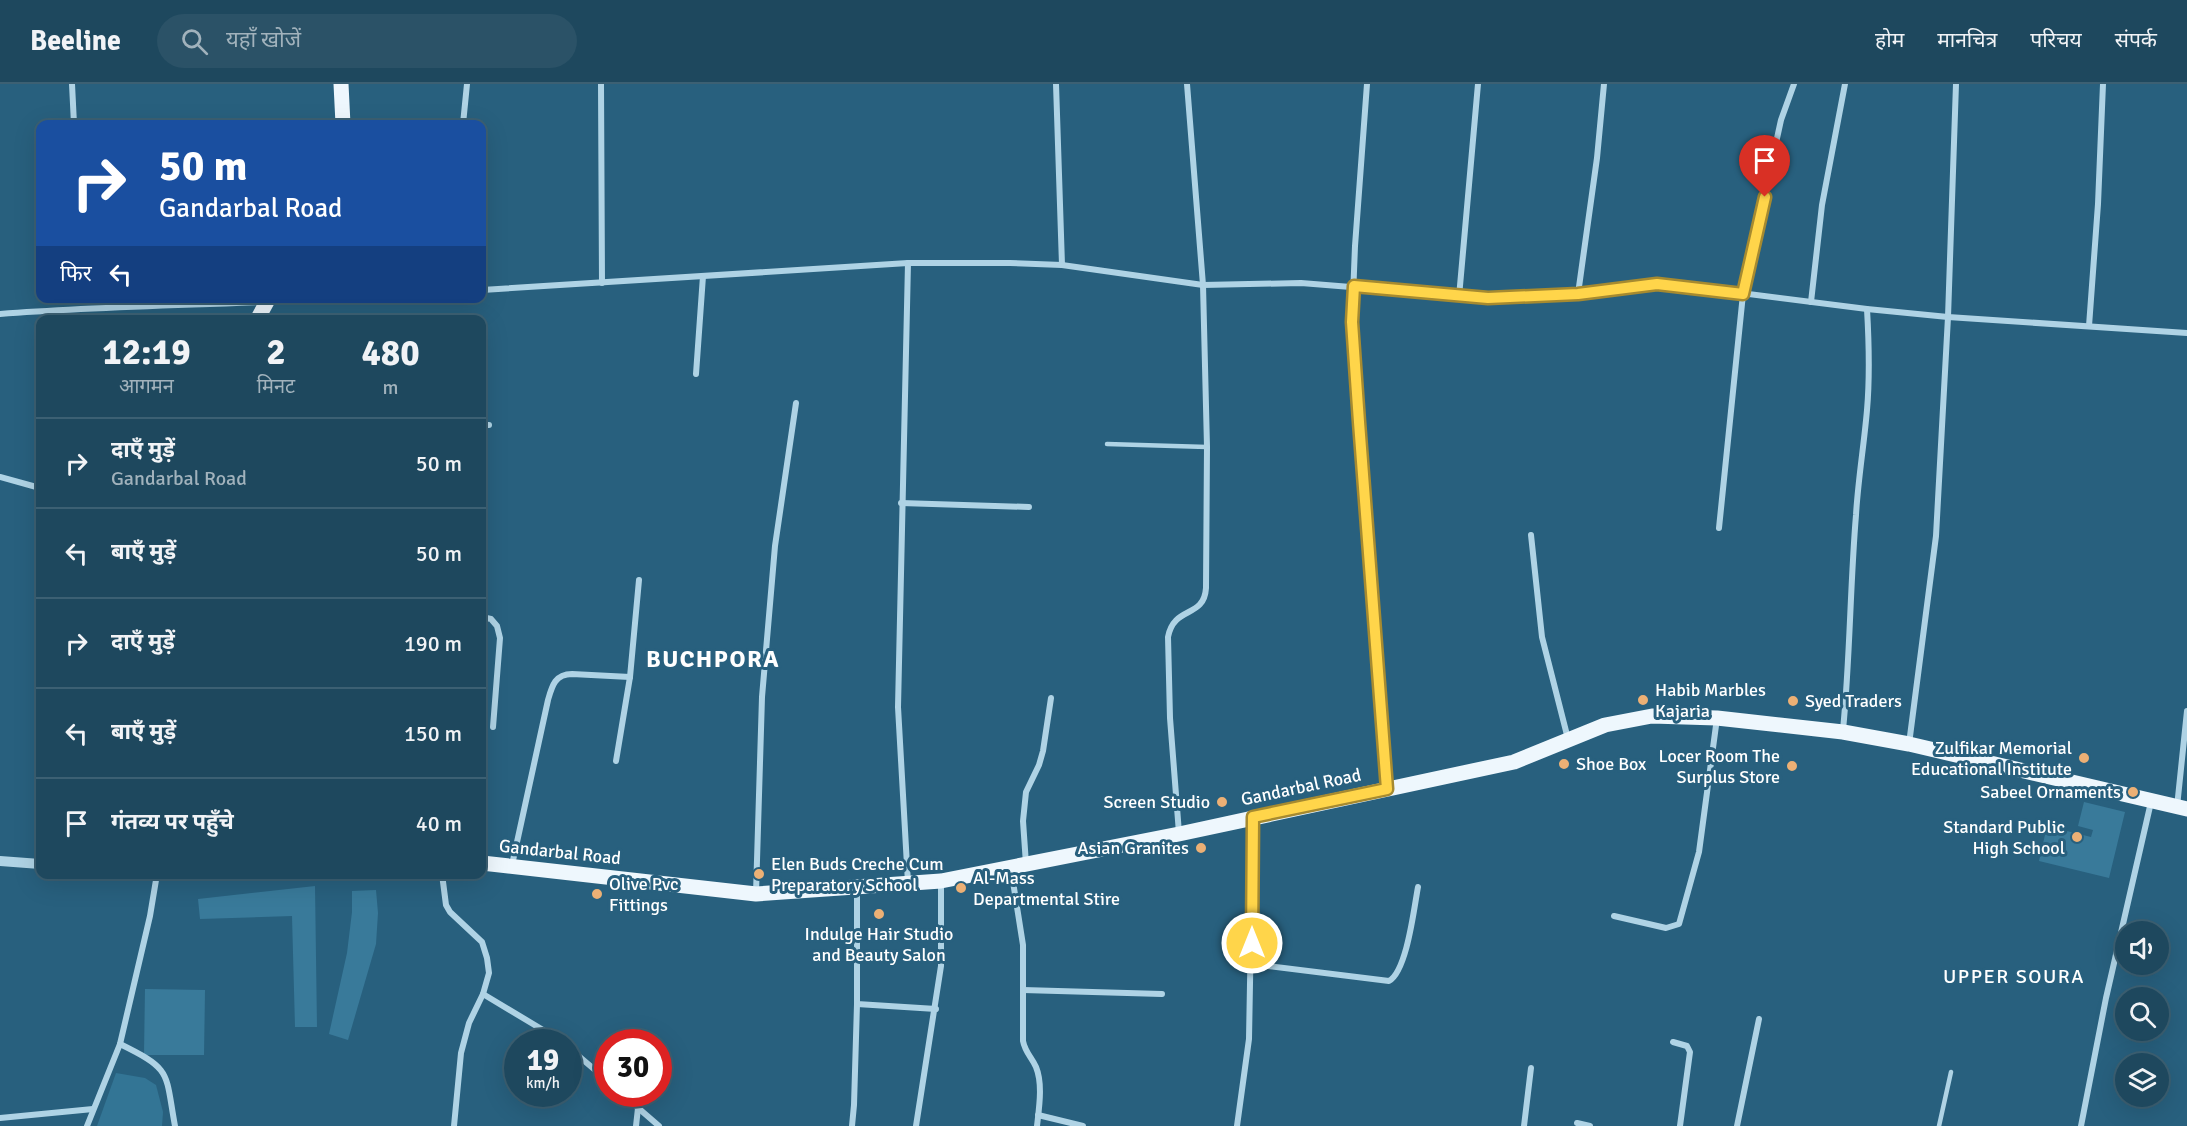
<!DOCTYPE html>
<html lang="hi">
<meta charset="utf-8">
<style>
:root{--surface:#1e485e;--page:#2b5267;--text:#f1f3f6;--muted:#a1b2bc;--line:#3c6073}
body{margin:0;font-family:Signika,"Noto Sans Devanagari",sans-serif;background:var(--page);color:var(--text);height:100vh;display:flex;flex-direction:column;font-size:22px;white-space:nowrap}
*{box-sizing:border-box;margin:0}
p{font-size:20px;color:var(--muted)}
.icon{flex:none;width:33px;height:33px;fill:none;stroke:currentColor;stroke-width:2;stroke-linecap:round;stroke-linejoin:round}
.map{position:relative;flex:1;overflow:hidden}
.panel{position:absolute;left:36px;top:231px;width:450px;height:564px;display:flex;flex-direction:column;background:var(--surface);border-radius:12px;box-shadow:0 6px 24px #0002,0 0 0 2px var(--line)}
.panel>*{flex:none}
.guide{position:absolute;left:36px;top:36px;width:450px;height:183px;border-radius:12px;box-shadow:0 6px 24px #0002,0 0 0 2px var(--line);background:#1a4fa0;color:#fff;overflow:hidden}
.buttons{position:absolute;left:2115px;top:837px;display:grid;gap:12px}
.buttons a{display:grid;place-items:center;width:54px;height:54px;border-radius:50%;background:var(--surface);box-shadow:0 6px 24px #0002,0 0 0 2px var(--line);font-size:30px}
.speed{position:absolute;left:504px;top:945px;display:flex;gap:12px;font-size:30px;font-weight:700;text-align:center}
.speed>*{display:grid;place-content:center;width:78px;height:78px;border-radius:50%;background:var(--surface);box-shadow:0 6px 24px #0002,0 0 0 2px var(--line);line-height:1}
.speed small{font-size:15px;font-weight:400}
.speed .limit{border:9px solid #d22;background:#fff;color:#111}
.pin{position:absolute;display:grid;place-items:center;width:51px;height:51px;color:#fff;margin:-62px -26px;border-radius:50% 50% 50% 0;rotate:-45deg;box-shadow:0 0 6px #0007}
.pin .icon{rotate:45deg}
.me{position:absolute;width:66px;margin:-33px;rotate:0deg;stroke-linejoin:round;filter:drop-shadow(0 0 4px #0008)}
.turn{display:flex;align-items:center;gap:21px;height:126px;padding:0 24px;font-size:27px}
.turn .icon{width:78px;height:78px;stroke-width:2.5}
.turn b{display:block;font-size:42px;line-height:51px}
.then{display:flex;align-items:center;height:57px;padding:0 24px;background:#0003;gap:12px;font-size:22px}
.eta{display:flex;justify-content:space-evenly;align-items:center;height:102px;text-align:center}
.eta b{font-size:36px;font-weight:800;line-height:42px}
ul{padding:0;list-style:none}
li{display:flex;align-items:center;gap:18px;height:90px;padding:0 24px;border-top:2px solid var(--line)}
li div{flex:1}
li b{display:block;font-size:22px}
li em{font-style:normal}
header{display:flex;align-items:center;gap:36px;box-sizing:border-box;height:84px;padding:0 30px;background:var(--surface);border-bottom:2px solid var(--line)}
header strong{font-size:28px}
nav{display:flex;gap:33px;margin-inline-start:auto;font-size:21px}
.search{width:420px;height:54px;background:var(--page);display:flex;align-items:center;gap:15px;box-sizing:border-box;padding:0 21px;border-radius:33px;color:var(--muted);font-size:22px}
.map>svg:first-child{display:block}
.green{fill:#337595}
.building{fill:#397a9a}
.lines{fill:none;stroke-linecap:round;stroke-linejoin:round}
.service{stroke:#afd3e5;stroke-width:4.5}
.minor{stroke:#afd3e5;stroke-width:6}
.tertiary{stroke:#afd3e5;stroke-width:10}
.primary{stroke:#eef7fd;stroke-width:15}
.route-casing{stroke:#a68a30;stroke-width:15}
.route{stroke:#ffd54a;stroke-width:10}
.poi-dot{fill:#ecb075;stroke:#28607e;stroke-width:2}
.labels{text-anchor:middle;stroke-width:6;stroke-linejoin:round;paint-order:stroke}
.poi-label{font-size:18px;fill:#fff;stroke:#28607e;text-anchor:start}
.street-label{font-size:18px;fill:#fff;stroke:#28607e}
.neighbourhood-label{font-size:20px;letter-spacing:1.5px;fill:#fff;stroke:#28607e}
.district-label{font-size:24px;font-weight:bold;letter-spacing:1.5px;fill:#fff;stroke:#28607e}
</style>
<header>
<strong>Beeline</strong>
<div class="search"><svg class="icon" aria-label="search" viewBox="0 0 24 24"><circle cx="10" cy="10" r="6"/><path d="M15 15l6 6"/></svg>यहाँ खोजें</div>
<nav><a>होम</a><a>मानचित्र</a><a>परिचय</a><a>संपर्क</a></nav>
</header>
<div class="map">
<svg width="2187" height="1042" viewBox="0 0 2187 1042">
<rect width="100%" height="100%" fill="#28607e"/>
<path class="green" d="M116,989L145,994L156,1001L163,1028L162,1042H97Z"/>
<g class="building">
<path d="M2084,718L2125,728L2109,794L2039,777L2047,742L2091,753L2093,746L2078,742Z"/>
<path d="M315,802L317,943H295L292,832L200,835L198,815Z"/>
<path d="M376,806L378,829L376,860L348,956L329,950L347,869L352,828V807Z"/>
<path d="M145,905L205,906L204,971H144Z"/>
</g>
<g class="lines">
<g class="service">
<path d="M1107,360L1207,363"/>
<path d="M1939,1042L1951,988"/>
</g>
<g class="minor">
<path d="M72,0L74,40"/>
<path d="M601,0L602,199"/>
<path d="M1056,0L1062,181"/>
<path d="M1367,0L1355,162L1352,238L1387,705"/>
<path d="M463,40L467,0"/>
<path d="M908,179L898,623L908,799"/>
<path d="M482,206L908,179H1010L1062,181L1203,201L1301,199L1488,214L1578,210L1670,200L1867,225L1948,233L2187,249"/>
<path d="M1578,210L1597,74L1604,0"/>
<path d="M1459,213L1478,0"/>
<path d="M1811,218L1822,121L1845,0"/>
<path d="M0,230C115,221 229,221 344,214"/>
<path d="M2089,242L2098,120L2103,0"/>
<path d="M696,290L703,192"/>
<path d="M482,341H489"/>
<path d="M0,393L40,404"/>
<path d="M901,419L1029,423"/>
<path d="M1719,444L1743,210L1781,36L1794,0"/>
<path d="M1531,451L1542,553L1568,655"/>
<path d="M482,533L491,535L497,542L500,554L493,643"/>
<path d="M1843,646C1850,575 1850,503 1856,431C1858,396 1864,361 1867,326C1870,292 1869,259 1867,225"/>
<path d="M1909,660L1936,452L1948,233L1956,0"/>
<path d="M616,677L630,593L639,496"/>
<path d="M2177,723L2187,627"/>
<path d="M1179,749L1170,634L1168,553C1174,521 1204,535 1206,504L1207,363L1203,201L1187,0"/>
<path d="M1026,780L1023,737L1026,708L1039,681L1043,667L1051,614"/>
<path d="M512,781L548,616C552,602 555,590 572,590L630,593"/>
<path d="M1011,785L1023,861V957C1025,968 1032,974 1036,983C1043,1000 1039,1024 1037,1042"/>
<path d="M442,790L446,821L450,828L482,858L487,874L489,889L483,910L469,939L461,969L454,1042"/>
<path d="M857,804V920L936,925"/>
<path d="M756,809L762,613L775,462L796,319"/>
<path d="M1614,832L1666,844L1679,840L1699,768L1717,634"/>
<path d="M1252,880L1389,897C1407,887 1414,824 1418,803"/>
<path d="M1023,906L1162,910"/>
<path d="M483,910L563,958"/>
<path d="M1673,958L1687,962L1690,968L1680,1042"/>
<path d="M120,960C173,986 165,988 175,1042"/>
<path d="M568,963L608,997"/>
<path d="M622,1010L659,1042"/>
<path d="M1038,1031L1083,1042"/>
<path d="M0,1034L93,1025"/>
<path d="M1577,1039L1590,1042"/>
<path d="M87,1042L120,960L150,832L157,790"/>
<path d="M636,1042L638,1024"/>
<path d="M852,1042L854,1021L857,920"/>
<path d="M916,1042L941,882V797"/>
<path d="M1237,1042L1249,955L1253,734"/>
<path d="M1524,1042L1531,984"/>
<path d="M1737,1042L1759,935"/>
<path d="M2081,1042L2106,914L2151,718"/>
</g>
<path class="tertiary" d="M0,777L40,780"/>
<g class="primary">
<path d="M341,0L343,40"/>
<path d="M257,236L269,214"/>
<path d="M482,779L756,810L941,797L1179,750L1514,678L1605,641L1652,632L1717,634L1843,648L1909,660L2187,725"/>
</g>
</g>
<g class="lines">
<g class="route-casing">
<path id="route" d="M1252,859L1253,733L1387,705L1359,338L1352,238L1354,202L1488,214L1578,210L1657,200L1743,210L1765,113"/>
</g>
<use href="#route" class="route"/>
</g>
<g class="poi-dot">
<circle cx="1643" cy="616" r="6"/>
<circle cx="1793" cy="617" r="6"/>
<circle cx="2084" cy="674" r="6"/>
<circle cx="1564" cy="680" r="6"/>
<circle cx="1792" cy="682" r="6"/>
<circle cx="2133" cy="708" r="6"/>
<circle cx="1222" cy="718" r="6"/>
<circle cx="2077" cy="753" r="6"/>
<circle cx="1201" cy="764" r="6"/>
<circle cx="759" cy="790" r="6"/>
<circle cx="961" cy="804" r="6"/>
<circle cx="597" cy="810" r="6"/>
<circle cx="879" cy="830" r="6"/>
</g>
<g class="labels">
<g class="poi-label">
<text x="1655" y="612">Habib Marbles<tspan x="1655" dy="21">Kajaria</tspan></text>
<text x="1805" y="623">Syed Traders</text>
<text x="2072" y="670" text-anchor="end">Zulfikar Memorial<tspan x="2072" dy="21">Educational Institute</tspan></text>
<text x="1780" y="678" text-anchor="end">Locer Room The<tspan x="1780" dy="21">Surplus Store</tspan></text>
<text x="1576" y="686">Shoe Box</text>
<text x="2121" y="714" text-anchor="end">Sabeel Ornaments</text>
<text x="1210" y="724" text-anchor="end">Screen Studio</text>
<text x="2065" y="749" text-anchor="end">Standard Public<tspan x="2065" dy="21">High School</tspan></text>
<text x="1189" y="770" text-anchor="end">Asian Granites</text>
<text x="771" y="786">Elen Buds Creche Cum<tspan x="771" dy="21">Preparatory School</tspan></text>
<text x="973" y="800">Al-Mass<tspan x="973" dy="21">Departmental Stire</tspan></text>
<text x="609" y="806">Olive Pvc<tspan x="609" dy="21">Fittings</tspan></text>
<text x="879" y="856" text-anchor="middle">Indulge Hair Studio<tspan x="879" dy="21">and Beauty Salon</tspan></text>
</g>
<g class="street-label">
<text transform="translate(1301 703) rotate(-12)" y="6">Gandarbal Road</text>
<text transform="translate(560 768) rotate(6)" y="6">Gandarbal Road</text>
</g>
<g class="neighbourhood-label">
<text x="2014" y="899">UPPER SOURA</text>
</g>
<g class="district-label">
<text x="713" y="583">BUCHPORA</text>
</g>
</g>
</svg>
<div class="buttons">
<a><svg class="icon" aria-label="sound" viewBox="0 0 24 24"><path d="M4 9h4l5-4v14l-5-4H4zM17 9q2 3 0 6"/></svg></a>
<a><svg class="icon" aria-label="search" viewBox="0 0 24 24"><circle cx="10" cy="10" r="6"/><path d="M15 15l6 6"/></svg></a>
<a><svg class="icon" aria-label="layers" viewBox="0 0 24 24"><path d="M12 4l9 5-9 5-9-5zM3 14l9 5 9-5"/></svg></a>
</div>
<div class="speed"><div>19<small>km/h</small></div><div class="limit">30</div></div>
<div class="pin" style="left:1765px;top:113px;background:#d93025"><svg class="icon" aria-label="arrive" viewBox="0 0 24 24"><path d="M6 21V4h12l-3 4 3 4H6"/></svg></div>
<svg class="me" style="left:1252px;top:859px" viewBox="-20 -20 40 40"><circle r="17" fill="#ffd54a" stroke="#fff" stroke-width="3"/><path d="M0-11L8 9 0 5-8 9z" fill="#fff"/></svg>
<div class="guide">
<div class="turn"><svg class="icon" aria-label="right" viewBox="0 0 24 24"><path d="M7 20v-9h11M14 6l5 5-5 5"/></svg><div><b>50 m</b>Gandarbal Road</div></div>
<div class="then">फिर<svg class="icon" aria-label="left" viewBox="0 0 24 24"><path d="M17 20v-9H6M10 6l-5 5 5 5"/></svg></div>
</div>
<section class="panel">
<div class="eta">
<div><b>12:19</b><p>आगमन</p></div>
<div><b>2</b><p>मिनट</p></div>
<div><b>480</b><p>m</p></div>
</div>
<ul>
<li><svg class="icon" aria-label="right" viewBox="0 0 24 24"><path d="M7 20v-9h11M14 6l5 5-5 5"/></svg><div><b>दाएँ मुड़ें</b><p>Gandarbal Road</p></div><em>50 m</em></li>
<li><svg class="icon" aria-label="left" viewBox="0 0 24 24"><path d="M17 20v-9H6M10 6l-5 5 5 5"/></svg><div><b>बाएँ मुड़ें</b></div><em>50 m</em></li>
<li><svg class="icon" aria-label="right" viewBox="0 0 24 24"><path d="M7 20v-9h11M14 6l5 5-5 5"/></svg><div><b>दाएँ मुड़ें</b></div><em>190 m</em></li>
<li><svg class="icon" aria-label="left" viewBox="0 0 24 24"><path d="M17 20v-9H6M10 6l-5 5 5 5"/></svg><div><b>बाएँ मुड़ें</b></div><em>150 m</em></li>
<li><svg class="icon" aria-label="arrive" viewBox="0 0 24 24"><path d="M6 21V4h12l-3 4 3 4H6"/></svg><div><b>गंतव्य पर पहुँचे</b></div><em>40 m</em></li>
</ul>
</section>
</div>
